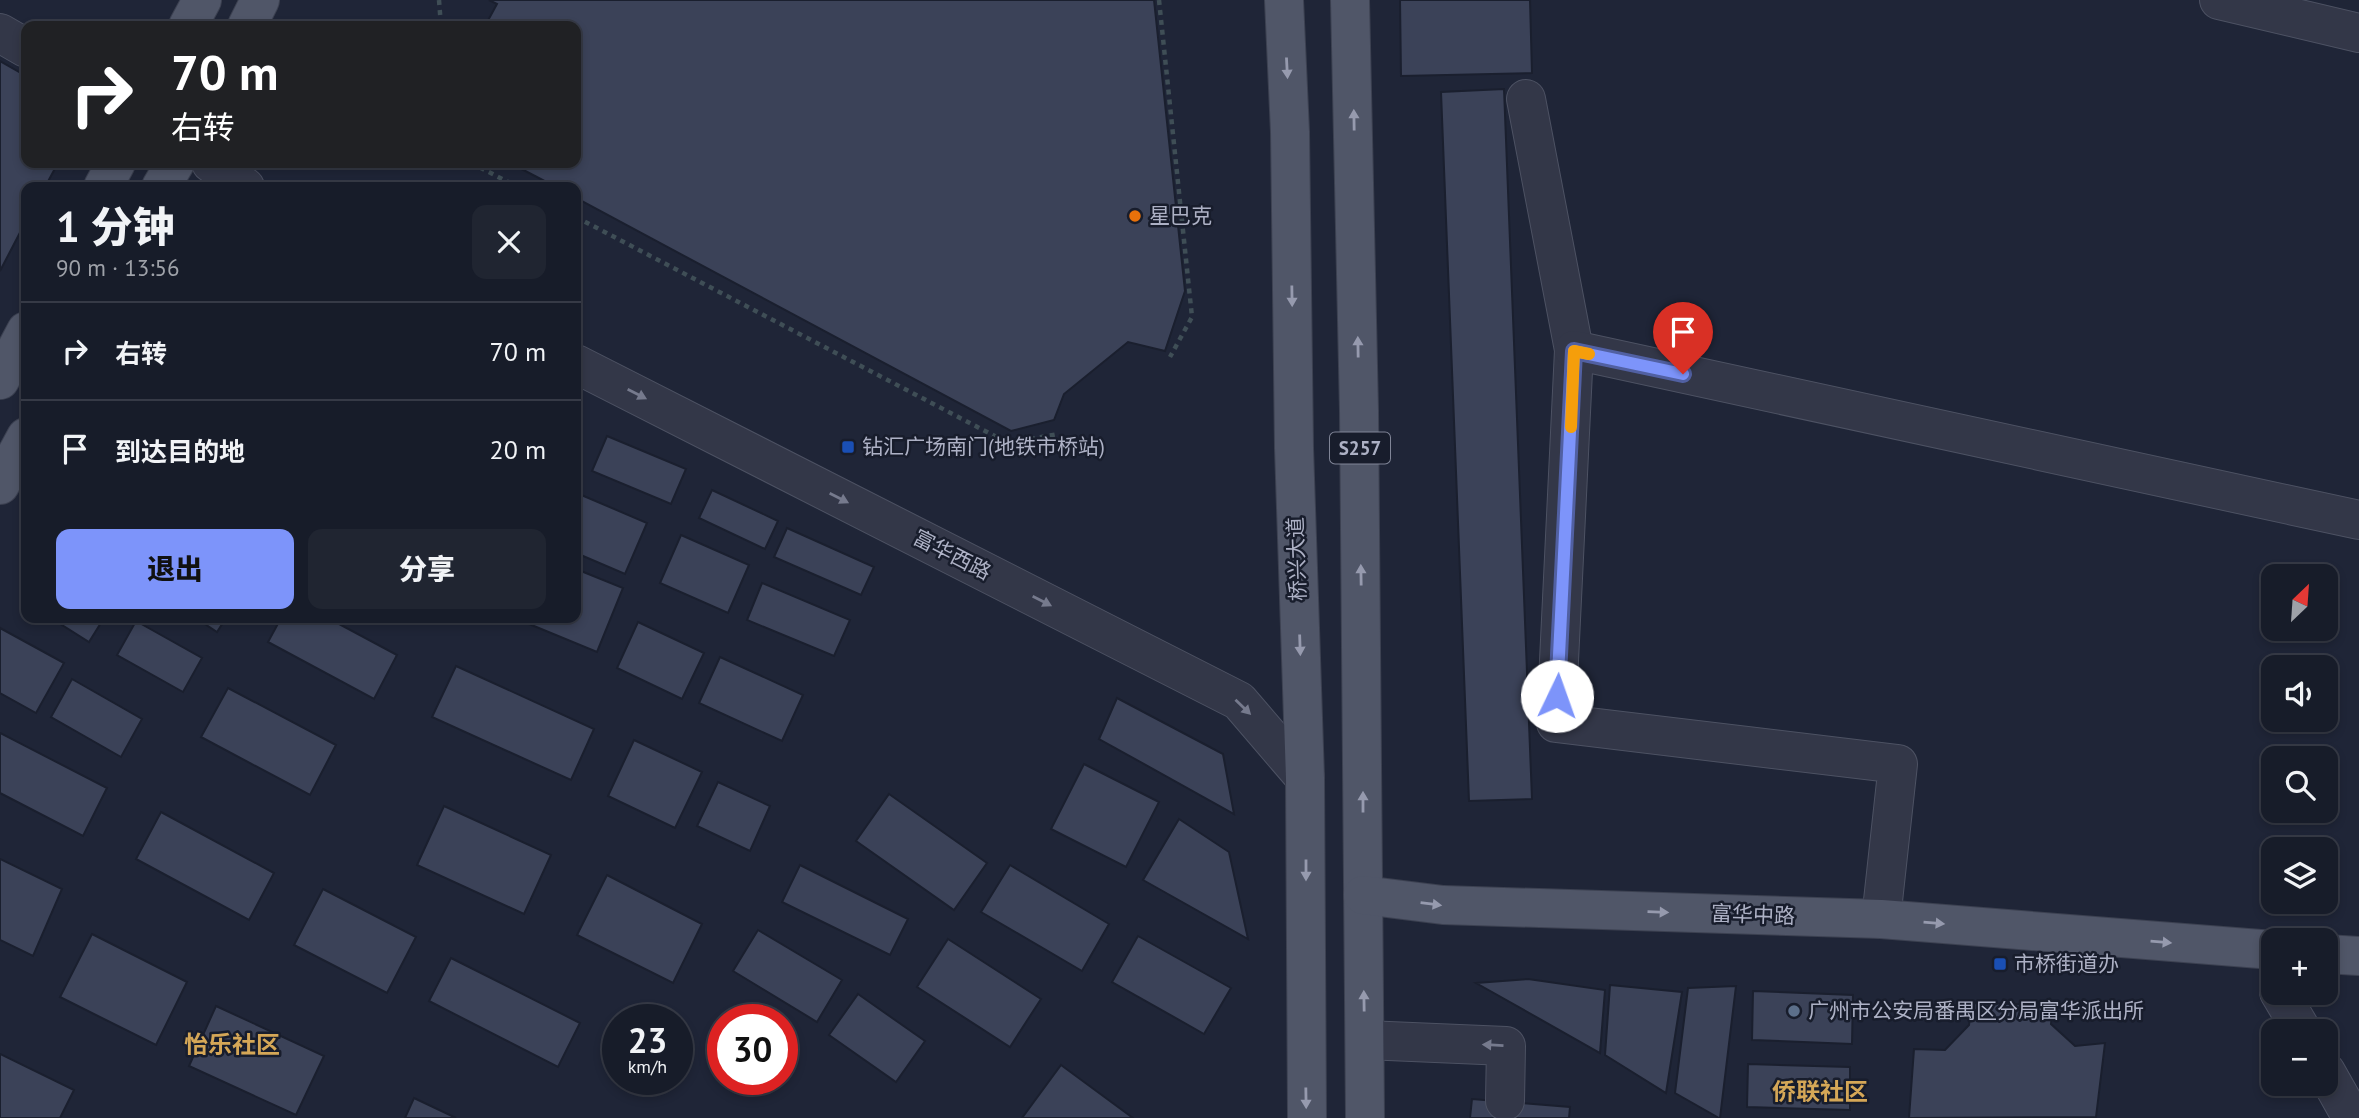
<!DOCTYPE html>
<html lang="zh">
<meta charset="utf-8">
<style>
:root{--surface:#171c29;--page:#202531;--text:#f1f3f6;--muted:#9ea1a8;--line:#363a46;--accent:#7d94fa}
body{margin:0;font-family:"PT Sans","Noto Sans SC",sans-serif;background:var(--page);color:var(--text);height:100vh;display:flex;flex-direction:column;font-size:26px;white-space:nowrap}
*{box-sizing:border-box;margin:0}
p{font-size:23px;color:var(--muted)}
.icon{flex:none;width:38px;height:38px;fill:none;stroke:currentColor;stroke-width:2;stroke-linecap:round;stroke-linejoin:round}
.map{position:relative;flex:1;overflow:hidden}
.details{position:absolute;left:21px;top:182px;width:560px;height:441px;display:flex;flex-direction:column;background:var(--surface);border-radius:14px;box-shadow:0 4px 10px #0003,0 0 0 2px var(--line)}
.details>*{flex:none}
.hud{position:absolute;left:21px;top:21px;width:560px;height:147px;border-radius:14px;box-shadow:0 4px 10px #0003,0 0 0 2px var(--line);background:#202124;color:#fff;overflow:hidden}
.needle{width:46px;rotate:25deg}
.buttons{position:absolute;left:2261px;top:564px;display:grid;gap:14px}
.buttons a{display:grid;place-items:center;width:77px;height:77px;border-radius:14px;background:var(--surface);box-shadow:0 4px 10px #0003,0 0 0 2px var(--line);font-size:35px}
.speed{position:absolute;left:602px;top:1004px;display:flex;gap:14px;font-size:35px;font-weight:700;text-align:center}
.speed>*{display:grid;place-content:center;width:91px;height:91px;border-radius:50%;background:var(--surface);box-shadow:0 4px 10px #0003,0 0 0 2px var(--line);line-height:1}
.speed small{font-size:18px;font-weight:400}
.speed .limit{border:10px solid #d22;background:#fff;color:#111}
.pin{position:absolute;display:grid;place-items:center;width:60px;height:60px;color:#fff;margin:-72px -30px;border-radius:50% 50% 50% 0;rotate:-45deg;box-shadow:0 0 7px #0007}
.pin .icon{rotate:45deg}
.me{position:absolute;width:77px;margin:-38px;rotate:3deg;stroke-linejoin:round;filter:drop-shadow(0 0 5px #0008)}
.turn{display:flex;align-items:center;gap:24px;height:147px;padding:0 35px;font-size:32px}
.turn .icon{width:91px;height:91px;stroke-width:2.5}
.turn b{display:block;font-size:49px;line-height:60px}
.round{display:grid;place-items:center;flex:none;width:74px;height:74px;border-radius:14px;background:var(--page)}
.summary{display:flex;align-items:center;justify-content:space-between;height:119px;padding:0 35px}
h1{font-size:42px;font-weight:800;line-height:52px}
.button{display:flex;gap:14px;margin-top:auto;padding:14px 35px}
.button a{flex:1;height:80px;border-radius:14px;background:var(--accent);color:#111;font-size:28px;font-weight:800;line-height:80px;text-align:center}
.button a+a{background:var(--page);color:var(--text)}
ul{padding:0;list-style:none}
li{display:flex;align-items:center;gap:21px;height:98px;padding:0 35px;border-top:2px solid var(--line)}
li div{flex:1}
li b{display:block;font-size:26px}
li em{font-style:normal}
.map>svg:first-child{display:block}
.building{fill:#3b4258;stroke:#1a1f2e;stroke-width:2}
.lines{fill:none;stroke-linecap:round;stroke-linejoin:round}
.minor-casing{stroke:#4d5263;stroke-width:40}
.major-casing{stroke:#3c4151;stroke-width:40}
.path{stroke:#3f4e56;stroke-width:4.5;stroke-dasharray:5 5;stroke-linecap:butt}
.minor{stroke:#333748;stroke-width:38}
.major{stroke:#505668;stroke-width:38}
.oneway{fill:#969aae}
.oneway2{fill:#767a8d}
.route-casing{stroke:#5160a2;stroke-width:18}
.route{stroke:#7d94fa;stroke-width:12}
.slow{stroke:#f59e0b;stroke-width:12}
.food-dot{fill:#e8710a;stroke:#181d2c;stroke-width:2.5}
.transit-dot{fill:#1a4fb4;stroke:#181d2c;stroke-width:2.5}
.service-dot{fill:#5c6f8a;stroke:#181d2c;stroke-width:2.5}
.labels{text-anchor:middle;stroke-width:5;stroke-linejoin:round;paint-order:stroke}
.shield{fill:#181d2c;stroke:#808597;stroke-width:2}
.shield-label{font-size:19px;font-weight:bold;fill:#adb1c5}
.poi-label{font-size:21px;fill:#adb1c5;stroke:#181d2c;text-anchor:start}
.street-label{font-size:21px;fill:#adb1c5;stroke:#181d2c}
.quarter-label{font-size:24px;font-weight:bold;fill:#d5a757;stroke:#181d2c}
</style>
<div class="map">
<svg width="2359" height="1118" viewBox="0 0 2359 1118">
<rect width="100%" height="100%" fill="#1f2537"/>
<g class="building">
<path d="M489,0H1154L1185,291L1165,351L1128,342L1064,394L1054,420L1011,431L576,198V187H556L510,163H576V26H485L497,4Z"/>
<path d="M1400,0H1530L1532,73L1401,76Z"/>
<path d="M0,61L26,76V163H58L45,187H26V221L0,271Z"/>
<path d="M1504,89L1532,799L1469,801L1441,92Z"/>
<path d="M607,436L686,469L671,504L592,471Z"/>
<path d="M712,490L778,521L765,549L699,518Z"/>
<path d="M579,494L647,523L625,574L576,553V503Z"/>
<path d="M787,528L874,567L861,595L774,557Z"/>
<path d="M681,535L749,565L728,613L660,583Z"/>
<path d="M576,569L623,588L597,652L517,619L576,618Z"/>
<path d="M762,583L850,620L834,656L747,620Z"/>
<path d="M51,618H104L89,642Z"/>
<path d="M196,618H226L217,632Z"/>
<path d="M281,618H328L397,655L374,699L268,642Z"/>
<path d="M136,621L202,658L183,692L117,655Z"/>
<path d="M638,622L704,653L682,699L617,668Z"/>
<path d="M0,628L64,663L36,713L0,693Z"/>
<path d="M720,657L803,695L782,741L699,703Z"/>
<path d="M456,666L594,729L571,780L432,717Z"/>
<path d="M72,679L142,719L121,757L51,717Z"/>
<path d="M228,688L336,745L310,795L201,737Z"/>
<path d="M1117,698L1223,754L1234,814L1099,739Z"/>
<path d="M0,733L107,788L83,836L0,793Z"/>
<path d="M634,740L702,772L675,828L608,796Z"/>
<path d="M1084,764L1159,802L1126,867L1051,829Z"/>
<path d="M718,782L770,806L750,851L697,826Z"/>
<path d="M889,794L987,863L954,910L856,841Z"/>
<path d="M444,806L551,855L524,914L417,865Z"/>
<path d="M161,812L274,873L249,920L136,859Z"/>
<path d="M1179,819L1229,852L1248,939L1143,880Z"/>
<path d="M0,859L62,889L33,956L0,940Z"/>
<path d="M800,865L908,919L890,955L782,902Z"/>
<path d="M1010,865L1109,924L1082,971L981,912Z"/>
<path d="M607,875L702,924L673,983L577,935Z"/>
<path d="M323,889L416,937L387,993L294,945Z"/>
<path d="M758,930L842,980L817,1022L733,971Z"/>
<path d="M92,934L187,982L156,1045L60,997Z"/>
<path d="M1138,936L1231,988L1204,1034L1112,982Z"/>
<path d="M948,939L1041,999L1010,1047L917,987Z"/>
<path d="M451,958L580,1023L558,1067L429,1001Z"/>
<path d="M1528,979L1605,990L1600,1053L1476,983Z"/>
<path d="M1610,985L1682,992L1666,1093L1605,1055Z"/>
<path d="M1736,986L1720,1118H1719L1675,1093L1688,988Z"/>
<path d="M1753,991L1853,995L1852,1044L1752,1040Z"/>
<path d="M858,994L925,1041L896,1082L829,1035Z"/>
<path d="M1972,1003L2053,1005L2051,1024L2075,1046L2105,1043L2096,1117L1909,1118L1914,1049L1945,1050L1969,1025Z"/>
<path d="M216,1006L324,1056L296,1115L189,1066Z"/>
<path d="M0,1054L74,1090L60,1118H0Z"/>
<path d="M1748,1064L1850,1067V1110L1747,1107Z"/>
<path d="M1061,1065L1133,1118H1022Z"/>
<path d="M414,1098L456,1118H405Z"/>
<path d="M1472,1099L1570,1107L1569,1118H1470Z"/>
</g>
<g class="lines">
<g class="minor-casing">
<g id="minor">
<path d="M2219,0L2359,33"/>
<path d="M0,33L26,48"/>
<path d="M1526,99L1574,350L1556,723L1898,764L1881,919"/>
<path d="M211,163L245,187"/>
<path d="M1574,350L2359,520"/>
<path d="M576,364L1239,701L1305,778"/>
<path d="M2279,992L2302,1031"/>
<path d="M1365,1040L1506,1046L1505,1101"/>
<path d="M2326,1072L2352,1118"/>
</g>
</g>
<g class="major-casing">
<g id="major">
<path d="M1284,0L1290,132L1294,448L1305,778L1307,1118"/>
<path d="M1350,0L1359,411L1365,1118"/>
<path d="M188,26L202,0"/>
<path d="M247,26L260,0"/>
<path d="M103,187L116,163"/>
<path d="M161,187L175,163"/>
<path d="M0,380L26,331"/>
<path d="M0,485L26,437"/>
<path d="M1363,895L1443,905L1881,919L2273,950"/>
<path d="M2326,954L2359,956"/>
</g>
</g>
<g class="path">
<path d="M439,0L441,26"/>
<path d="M1159,0L1192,317L1170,357"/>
<path d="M471,163L518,187"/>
<path d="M576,217L1008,443L1058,434"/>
</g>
<use href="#minor" class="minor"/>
<use href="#major" class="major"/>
</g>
<defs><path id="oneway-solid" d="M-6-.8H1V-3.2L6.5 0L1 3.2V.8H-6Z" transform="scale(1.75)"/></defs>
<g class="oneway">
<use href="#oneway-solid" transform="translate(1287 68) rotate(87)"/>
<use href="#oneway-solid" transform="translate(1354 120) rotate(-91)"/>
<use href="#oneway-solid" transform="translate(1292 296) rotate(89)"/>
<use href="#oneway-solid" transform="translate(1358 347) rotate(-91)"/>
<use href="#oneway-solid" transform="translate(1361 575) rotate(-91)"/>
<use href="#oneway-solid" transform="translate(1300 645) rotate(88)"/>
<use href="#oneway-solid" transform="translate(1363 802) rotate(-90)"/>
<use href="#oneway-solid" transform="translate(1306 870) rotate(90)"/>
<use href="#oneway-solid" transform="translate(1431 904) rotate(7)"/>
<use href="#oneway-solid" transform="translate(1658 912) rotate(2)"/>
<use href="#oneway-solid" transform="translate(1934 923) rotate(5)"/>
<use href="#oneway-solid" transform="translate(2161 942) rotate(5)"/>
<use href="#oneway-solid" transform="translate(1364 1001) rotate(-91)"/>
<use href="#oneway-solid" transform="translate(1306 1098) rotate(89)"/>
</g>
<g class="oneway2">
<use href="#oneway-solid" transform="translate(637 394) rotate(27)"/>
<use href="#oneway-solid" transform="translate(839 498) rotate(27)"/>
<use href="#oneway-solid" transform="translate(1042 601) rotate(27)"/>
<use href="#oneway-solid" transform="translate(1243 707) rotate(44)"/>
<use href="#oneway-solid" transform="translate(1493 1045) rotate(-177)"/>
</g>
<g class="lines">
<g class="route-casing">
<path id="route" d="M1557,696L1574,351L1683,374"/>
</g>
<use href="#route" class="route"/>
<path class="slow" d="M1571,427L1574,351L1589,354"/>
</g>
<circle class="food-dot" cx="1135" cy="216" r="7"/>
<g class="transit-dot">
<rect x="841" y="440" width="14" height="14" rx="3.5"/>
<rect x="1993" y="957" width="14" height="14" rx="3.5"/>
</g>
<circle class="service-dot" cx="1794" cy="1011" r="7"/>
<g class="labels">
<rect class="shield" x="1330" y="432.5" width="60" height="31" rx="5"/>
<g class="shield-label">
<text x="1360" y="455">S257</text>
</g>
<g class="poi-label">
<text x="1149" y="223">星巴克</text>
<text x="862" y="454">钻汇广场南门(地铁市桥站)</text>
<text x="2014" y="971">市桥街道办</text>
<text x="1808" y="1018">广州市公安局番禺区分局富华派出所</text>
</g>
<g class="street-label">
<text transform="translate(952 555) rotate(27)" y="7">富华西路</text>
<text transform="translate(1297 559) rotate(-92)" y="7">桥兴大道</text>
<text transform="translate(1753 915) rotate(2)" y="7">富华中路</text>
</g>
<g class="quarter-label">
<text x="232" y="1053">怡乐社区</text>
<text x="1820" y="1100">侨联社区</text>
</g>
</g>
</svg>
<div class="buttons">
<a><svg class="needle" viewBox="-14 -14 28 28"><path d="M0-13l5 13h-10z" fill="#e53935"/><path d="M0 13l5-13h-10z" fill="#9ea1a8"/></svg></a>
<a><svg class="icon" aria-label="sound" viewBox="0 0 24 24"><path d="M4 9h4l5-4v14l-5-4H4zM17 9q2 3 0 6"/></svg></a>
<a><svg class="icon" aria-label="search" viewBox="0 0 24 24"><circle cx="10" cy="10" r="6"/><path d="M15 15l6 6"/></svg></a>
<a><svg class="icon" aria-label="layers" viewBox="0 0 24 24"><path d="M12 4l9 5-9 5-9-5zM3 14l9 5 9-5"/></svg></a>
<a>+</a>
<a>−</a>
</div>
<div class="speed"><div>23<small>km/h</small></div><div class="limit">30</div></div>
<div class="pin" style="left:1683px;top:374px;background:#d93025"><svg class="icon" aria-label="arrive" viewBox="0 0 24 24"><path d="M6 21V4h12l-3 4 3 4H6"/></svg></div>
<svg class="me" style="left:1557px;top:696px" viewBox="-20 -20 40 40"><circle r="19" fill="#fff"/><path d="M0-13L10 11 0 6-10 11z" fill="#7d94fa"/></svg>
<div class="hud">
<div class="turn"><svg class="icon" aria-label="right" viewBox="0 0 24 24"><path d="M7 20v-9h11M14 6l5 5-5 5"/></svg><div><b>70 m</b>右转</div></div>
</div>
<section class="details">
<div class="summary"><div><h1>1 分钟</h1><p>90 m · 13:56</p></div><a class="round"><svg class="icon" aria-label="close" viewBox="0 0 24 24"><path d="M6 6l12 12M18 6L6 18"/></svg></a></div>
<ul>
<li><svg class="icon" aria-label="right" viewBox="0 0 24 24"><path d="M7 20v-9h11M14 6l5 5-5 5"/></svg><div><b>右转</b></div><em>70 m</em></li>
<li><svg class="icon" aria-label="arrive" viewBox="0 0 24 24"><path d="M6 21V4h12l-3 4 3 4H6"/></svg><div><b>到达目的地</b></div><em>20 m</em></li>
</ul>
<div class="button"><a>退出</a><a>分享</a></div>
</section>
</div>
